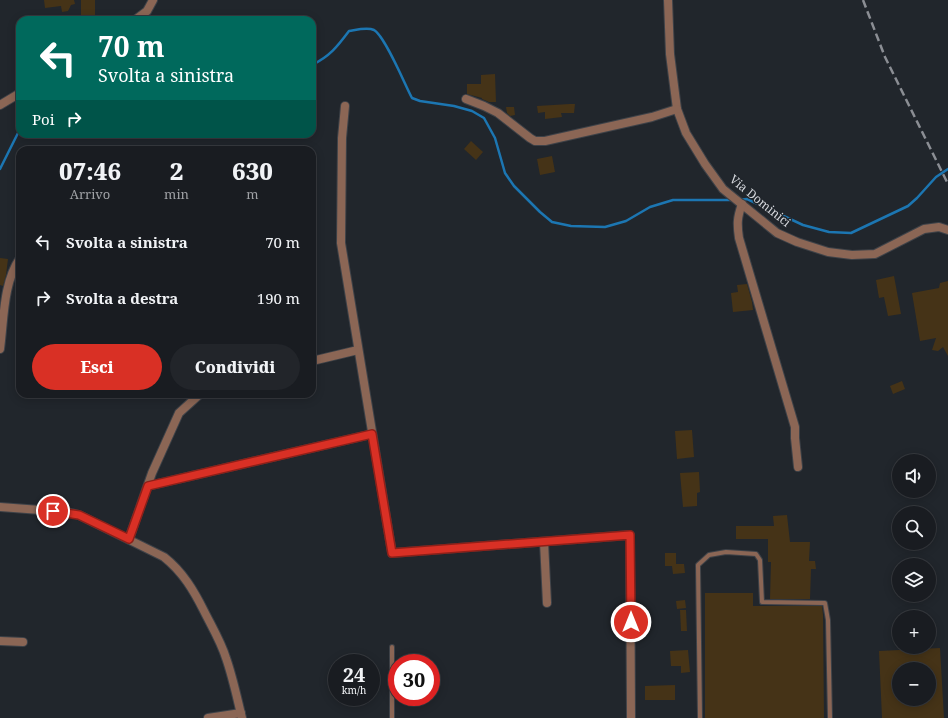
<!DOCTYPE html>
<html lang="it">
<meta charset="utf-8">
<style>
:root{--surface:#191c21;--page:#22252a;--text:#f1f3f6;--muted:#9fa1a5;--line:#373a3f;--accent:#d93025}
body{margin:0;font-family:"Noto Serif",serif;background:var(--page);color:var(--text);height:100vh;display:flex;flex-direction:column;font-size:15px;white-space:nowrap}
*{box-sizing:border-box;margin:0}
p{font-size:13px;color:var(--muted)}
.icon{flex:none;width:22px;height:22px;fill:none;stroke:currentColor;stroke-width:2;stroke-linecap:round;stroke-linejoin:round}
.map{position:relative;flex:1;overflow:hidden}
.panel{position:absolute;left:16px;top:146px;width:300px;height:252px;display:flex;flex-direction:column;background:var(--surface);border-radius:12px;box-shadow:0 2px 10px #0003,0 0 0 1px var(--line)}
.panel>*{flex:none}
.guide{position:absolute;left:16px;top:16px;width:300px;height:122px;border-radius:12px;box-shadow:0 2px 10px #0003,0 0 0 1px var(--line);background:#00695c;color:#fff;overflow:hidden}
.tools{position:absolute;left:892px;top:454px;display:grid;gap:8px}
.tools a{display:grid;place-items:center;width:44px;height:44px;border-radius:50%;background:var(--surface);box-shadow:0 2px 10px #0003,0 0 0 1px var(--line);font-size:20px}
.speed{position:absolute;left:328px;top:654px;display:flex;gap:8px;font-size:20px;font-weight:700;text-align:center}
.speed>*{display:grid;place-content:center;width:52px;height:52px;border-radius:50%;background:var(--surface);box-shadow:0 2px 10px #0003,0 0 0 1px var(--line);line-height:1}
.speed small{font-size:10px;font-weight:400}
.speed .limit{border:6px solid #d22;background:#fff;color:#111}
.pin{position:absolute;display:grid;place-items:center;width:34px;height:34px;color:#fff;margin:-17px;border:2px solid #fff;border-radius:50%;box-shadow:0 1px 4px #0007}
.me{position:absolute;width:44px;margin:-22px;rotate:0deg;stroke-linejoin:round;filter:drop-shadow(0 0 3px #0008)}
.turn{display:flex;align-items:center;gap:14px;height:84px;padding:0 16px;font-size:18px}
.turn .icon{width:52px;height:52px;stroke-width:2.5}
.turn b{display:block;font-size:28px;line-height:34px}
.then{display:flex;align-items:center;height:38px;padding:0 16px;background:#0003;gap:8px;font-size:15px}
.eta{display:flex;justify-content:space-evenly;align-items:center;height:68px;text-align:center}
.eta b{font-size:24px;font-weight:800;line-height:28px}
.cta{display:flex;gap:8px;margin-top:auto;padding:8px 16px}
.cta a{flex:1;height:46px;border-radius:24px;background:var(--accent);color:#fff;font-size:16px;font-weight:800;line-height:46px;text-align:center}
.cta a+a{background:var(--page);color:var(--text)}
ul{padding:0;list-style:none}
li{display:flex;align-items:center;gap:12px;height:56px;padding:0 16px}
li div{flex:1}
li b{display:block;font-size:15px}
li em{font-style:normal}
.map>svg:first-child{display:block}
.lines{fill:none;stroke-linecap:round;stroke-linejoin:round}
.stream{stroke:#1c76b2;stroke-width:2.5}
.building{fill:#453317;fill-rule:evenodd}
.service-casing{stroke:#3e4248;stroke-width:6}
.minor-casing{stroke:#3e4248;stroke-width:10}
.tertiary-casing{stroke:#3e4248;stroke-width:10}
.service{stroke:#8b6655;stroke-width:4}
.minor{stroke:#8b6655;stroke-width:8}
.tertiary{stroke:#8b6655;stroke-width:8}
.rail{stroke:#8b8e94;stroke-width:2.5;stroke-dasharray:8 4;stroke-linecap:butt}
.route-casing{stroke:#8d1f18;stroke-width:10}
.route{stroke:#d93025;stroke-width:7}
.labels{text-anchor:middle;stroke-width:3;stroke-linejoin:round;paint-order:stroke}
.street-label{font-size:12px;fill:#d5d8dd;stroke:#21262c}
</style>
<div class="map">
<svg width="948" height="718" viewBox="0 0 948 718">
<rect width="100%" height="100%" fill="#21262c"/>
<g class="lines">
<g class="stream">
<path d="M312,65C330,56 337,47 349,31C356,30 367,27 374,30C385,36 405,85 412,98L420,101L454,106L472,111L484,118L495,138L505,173L514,186L540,212L552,222L571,226L605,227L626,221L650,207L673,200H732"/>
<path d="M0,169L20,129"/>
<path d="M739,200L747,199L803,225L829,232L851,233L908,206L917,198L936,177L948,169"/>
</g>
</g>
<g class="building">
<path d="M44,0H74L75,4L71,5L68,11L62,12L61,6L45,8Z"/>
<rect x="81" y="0" width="14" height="20"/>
<path d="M495,74L496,102H489L482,99V98L467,94V84H481V75Z"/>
<path d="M570,104H575L574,113H561L562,117L545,119V112L538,113L537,106Z"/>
<path d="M506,107H514L515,115L510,116L507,113Z"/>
<path d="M471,141L483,152L476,160L464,149Z"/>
<path d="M552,156L555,172L540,175L537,159Z"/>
<path d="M0,258L8,259L6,275L3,286L0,285Z"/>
<path d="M894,276L901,314L888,316L884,297L879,298L876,280Z"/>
<path d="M948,281V356L943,347L938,351L932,350L936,338L920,341L912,293L939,288L940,283Z"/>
<path d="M747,284L752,302L753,310L733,312L731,293L738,292L737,285Z"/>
<path d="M902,381L905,389L893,394L890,386Z"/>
<path d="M692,430L694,457L677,459L675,431Z"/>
<path d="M699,472L700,492L697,493V506L683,507L680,473Z"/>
<path d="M787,515L790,542H810L809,561H815L816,569H811L810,599H770L771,562H768V539H736V526H774L773,516Z"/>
<path d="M665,553H676V564H684L685,573L673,574L672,566H665Z"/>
<path d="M705,593H753V606H822L823,615L824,718H705Z"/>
<path d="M685,600L686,608L677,609L676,601Z"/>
<path d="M680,610H686L687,631H681Z"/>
<path d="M940,648L944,718H882L879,651ZM899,669H929V699H899Z"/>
<path d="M688,650L690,672L681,673V666H671L670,651Z"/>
<path d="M675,685V700H645V686Z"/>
</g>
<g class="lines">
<g class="service-casing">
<g id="service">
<path d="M392,718V647"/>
<path d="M700,718L698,565L709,555L726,552L756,554L760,560L762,602L825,603L828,620L830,718"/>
</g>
</g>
<g class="minor-casing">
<g id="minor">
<path d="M668,0L670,54L677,109L686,133L705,164L723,189L777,233L797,242L828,252L852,255L875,254L924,229L939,227L948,230"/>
<path d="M135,20L147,11L153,0"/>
<path d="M466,99L484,106L498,113L530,138L535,141H545L652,117L677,109"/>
<path d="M0,105L20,93"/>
<path d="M345,106L342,138L341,243L392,553L630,535L631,718"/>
<path d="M742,204C737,218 737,224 739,238L795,427V438L798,467"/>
<path d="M0,349C4,319 3,283 20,258"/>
<path d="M312,361L358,350"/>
<path d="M148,486L372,434"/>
<path d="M129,539L152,473L179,413L200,394"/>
<path d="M544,542L547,603"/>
<path d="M0,641L23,642"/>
<path d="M208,718L241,713"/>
</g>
</g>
<g class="tertiary-casing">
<path id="tertiary" d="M0,507L67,512L79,515L164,557C183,572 194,591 204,611C212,627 221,642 226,658C233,678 237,698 242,718"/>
</g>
<use href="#service" class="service"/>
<use href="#minor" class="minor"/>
<use href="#tertiary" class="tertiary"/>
<path class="rail" d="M863,0L885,57L948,184"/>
</g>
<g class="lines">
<g class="route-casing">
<path id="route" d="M53,511L79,515L129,539L148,486L372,434L392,553L630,535L631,622"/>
</g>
<use href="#route" class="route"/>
</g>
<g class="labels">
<g class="street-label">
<text transform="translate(760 201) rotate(39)" y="4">Via Dominici</text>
</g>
</g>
</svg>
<div class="tools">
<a><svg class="icon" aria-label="sound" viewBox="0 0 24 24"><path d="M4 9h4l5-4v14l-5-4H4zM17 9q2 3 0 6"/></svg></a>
<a><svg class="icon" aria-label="search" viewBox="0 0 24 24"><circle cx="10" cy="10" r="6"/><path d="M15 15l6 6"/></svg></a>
<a><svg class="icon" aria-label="layers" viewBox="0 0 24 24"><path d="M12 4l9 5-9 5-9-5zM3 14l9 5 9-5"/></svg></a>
<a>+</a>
<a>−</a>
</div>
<div class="speed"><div>24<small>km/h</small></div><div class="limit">30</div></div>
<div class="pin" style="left:53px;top:511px;background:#d93025"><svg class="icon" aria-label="arrive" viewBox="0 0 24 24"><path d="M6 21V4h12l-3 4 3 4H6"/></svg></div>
<svg class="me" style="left:631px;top:622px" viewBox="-20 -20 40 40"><circle r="17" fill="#d93025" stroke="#fff" stroke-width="3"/><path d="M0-11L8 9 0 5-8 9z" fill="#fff"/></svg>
<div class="guide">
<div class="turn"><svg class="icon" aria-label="left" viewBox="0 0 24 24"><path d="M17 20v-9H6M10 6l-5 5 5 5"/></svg><div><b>70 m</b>Svolta a sinistra</div></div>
<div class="then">Poi<svg class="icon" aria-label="right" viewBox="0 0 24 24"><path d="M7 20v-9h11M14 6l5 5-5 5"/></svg></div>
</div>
<section class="panel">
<div class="eta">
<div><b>07:46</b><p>Arrivo</p></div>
<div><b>2</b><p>min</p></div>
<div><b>630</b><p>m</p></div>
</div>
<ul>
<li><svg class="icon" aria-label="left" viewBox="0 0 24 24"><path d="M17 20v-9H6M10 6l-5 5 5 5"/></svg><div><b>Svolta a sinistra</b></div><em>70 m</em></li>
<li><svg class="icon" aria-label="right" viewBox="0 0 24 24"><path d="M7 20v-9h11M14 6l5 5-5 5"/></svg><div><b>Svolta a destra</b></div><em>190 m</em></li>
</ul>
<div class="cta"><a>Esci</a><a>Condividi</a></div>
</section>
</div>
